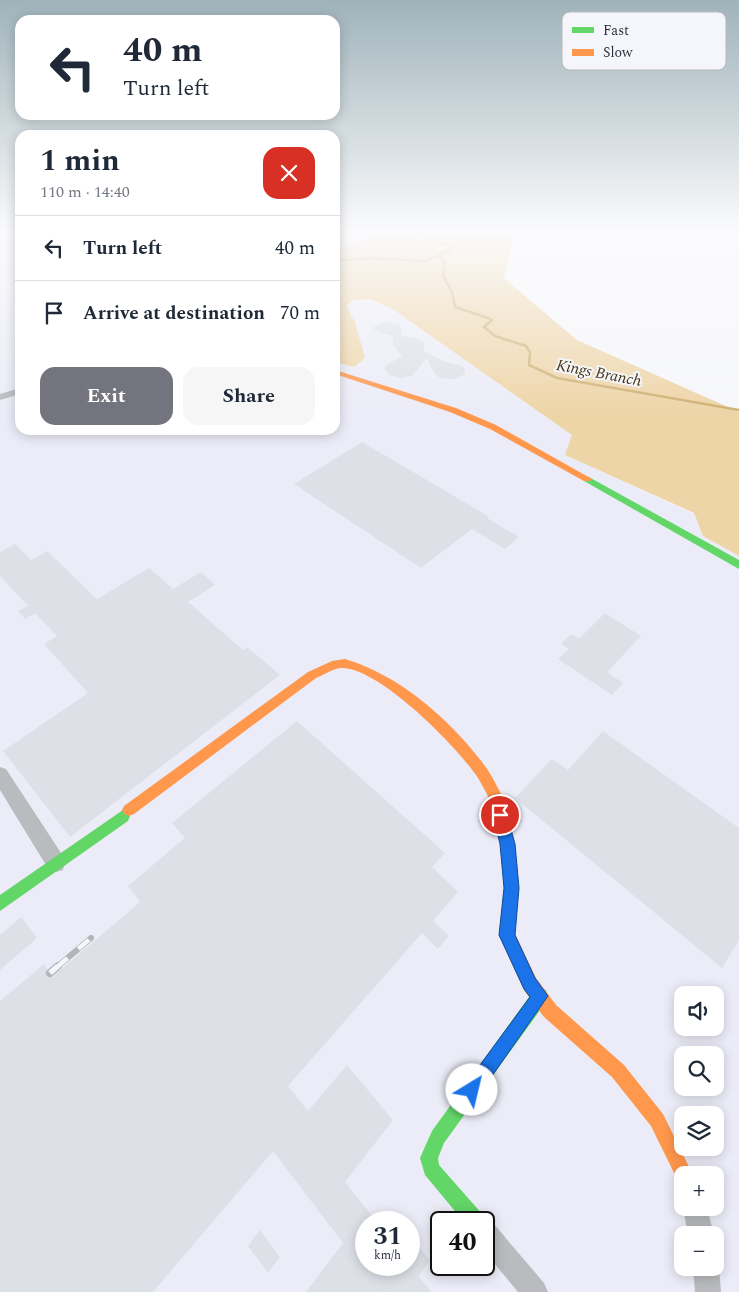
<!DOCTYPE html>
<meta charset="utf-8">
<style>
:root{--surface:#fff;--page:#f6f6f7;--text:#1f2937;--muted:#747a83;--line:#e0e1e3;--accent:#73747d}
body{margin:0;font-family:Spectral,serif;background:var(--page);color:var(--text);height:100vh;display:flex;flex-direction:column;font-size:19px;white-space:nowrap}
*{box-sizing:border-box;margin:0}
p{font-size:16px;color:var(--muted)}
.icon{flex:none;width:28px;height:28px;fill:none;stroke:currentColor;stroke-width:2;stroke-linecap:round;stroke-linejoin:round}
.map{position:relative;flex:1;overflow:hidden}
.details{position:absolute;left:15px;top:130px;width:325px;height:305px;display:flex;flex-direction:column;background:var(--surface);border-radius:15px;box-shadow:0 2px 12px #0003}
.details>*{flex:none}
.hud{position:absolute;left:15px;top:15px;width:325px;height:105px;border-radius:15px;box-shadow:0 2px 12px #0003;background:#fff;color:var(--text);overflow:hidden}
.tools{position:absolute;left:674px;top:986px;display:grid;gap:10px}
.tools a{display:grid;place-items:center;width:50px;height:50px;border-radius:10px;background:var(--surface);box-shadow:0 2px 12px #0003;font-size:25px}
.speed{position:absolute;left:355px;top:1211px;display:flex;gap:10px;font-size:25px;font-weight:700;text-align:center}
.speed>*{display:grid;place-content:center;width:65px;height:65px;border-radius:50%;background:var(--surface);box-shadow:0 2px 12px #0003;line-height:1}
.speed small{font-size:12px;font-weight:400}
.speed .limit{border:2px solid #111;border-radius:8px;background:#fff;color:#111}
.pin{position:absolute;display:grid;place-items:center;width:42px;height:42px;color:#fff;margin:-21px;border:2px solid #fff;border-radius:50%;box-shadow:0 1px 5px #0007}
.me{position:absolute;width:55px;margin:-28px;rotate:36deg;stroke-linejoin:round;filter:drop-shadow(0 0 4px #0008)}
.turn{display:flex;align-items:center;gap:18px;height:105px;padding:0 25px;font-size:22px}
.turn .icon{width:65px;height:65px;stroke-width:2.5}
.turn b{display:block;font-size:35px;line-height:42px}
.round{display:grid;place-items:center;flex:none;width:52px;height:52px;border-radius:15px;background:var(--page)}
.summary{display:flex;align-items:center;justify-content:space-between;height:85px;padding:0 25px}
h1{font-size:30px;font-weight:700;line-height:38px}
.cta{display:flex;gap:10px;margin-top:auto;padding:10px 25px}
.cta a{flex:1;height:58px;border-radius:15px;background:var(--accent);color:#fff;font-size:20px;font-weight:700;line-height:58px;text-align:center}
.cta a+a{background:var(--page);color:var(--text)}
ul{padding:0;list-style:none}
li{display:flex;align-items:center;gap:15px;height:65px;padding:0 25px;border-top:1px solid var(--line)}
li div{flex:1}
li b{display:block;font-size:19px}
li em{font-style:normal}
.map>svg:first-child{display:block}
.built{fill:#ebecf7;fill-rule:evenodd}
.forest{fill:#eed5a8}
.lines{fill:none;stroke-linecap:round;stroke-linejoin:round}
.stream{stroke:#d1b276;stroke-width:2.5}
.building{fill:#dee0e8}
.street{fill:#babbbe;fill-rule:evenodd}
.fast{fill:#63d668;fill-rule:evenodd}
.slow{fill:#ff974d;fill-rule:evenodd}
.rail-far1-casing{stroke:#b4b5b9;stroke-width:6}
.rail-casing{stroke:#b4b5b9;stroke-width:8}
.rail-far1{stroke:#f4f6fc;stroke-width:4.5;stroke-dasharray:14;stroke-linecap:butt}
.rail{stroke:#f4f6fc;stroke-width:5.5;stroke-dasharray:18;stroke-linecap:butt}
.route{fill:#1a73e8;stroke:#114b97}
.labels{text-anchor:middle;stroke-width:4;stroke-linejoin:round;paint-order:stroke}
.far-water-label{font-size:16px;font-style:italic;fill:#483510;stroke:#f4f6fc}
.key{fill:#f4f6fc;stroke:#b8bac2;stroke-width:1}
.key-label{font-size:14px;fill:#2c2e3a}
</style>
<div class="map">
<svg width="739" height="1292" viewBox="0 0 739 1292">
<rect width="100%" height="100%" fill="#f6f7fa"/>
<g class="built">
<path d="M0,233H20V430H335V362L354,367L355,322L346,306L353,300L370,299L394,310L573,435L565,455L694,514L703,536L739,556V1292H0ZM682,995H715V1028H682ZM682,1055H715V1088H682ZM682,1115H715V1148H682ZM682,1175H715V1208H682ZM366,1222H409V1265H366ZM441,1222H484V1265H441ZM682,1235H715V1268H682Z"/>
<path d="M335,233H375L361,241L335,247Z"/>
</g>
<path class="forest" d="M375,233H514L504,278L577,340L739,412V556L703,536L694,513L565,455L572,435L394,310L370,299L353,300L346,306L355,322L365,358L354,367L335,362V247L361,241Z"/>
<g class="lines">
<g class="stream">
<path d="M441,253L440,257L445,264L443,276L452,292L455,307L488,318L492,320L484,327L495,336L526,346L530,352L529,365L557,378L739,410"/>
<path d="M335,261L369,258L425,261L451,250V245L432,240L423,233"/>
</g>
</g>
<g class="building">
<path d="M385,322L399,324L401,326L402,336L420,339L424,343V351L445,362L460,365L465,369V374L455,379L440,378L434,373L427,358L412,376L401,378L389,375L385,370V366L402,356L393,345V336L381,333L372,328Z"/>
<path d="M362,442L488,516L487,518L519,537L505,549L472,529L421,568L294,484Z"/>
<path d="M15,544L31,560L47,551L97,599L149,568L173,589L201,572L215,585L188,602L243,650L247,647L280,675L70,837L3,751L88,693L44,644L57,636L35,613L25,619L18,611L28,606L0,576V552Z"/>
<path d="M605,613L641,636L607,672L623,683L612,695L558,659L569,649L561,644L571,634L579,639Z"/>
<path d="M297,721L445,853L432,867L458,892L433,921L449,936L438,949L422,933L288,1086L308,1111L347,1065L393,1120L345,1182L377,1222H366V1265H409V1234L430,1261L419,1276L431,1292H306L343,1243L273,1151L153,1292H0V1001L44,964L52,977L140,902L128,886L185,838L172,823Z"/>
<path d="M603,731L739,828V940L722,968L515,798L552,759L568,770Z"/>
<path d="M21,917L37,938L0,970V935Z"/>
<path d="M260,1230L280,1257L268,1273L248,1246Z"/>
</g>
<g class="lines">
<g class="street">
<path d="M20,388V394L0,400V394Z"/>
<path d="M0,767L6,769L63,856L65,863L63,870L56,872L49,870L0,790Z"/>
<path d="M683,1208H707L714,1235H688Z"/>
<path d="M484,1219L493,1223L544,1283L548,1292H518L484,1251V1222H476Z"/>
<path d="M715,1259L719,1268L721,1292H695L693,1268H715Z"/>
</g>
<g class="fast">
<path d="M587,476L739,560V569L584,481V477Z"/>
<path d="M123,810L128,811L130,816L128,821L0,911V895Z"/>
<path d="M540,988L546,990L548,996L546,1002L444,1143L438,1158L439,1165L483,1215L485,1222L484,1226V1222H464L425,1175L420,1158L432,1131L534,990Z"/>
</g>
<g class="slow">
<path d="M335,370L456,408L496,425L592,479L590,481H584L490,429L450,412L335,374Z"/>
<path d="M345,659C399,675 448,718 482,762C490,772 496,784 502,796L504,800L502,804L497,806L492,804C486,793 481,781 473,771C452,742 378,667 341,668C332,669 324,675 316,678L134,814L129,816L124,814L122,810L124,806L308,672L332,661Z"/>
<path d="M500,809L505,811L507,815L515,844L518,888L515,934L536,978L556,1005L624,1065L663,1114L693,1175H682V1183L678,1181L651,1126L612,1077L544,1017L524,990L499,935L504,888L501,844L493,815L495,811Z"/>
</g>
<g class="rail-far1-casing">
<path id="rail-far1" d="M57,967L91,938"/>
</g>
<g class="rail-casing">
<path id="rail" d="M50,973L58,966"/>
</g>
<use href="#rail-far1" class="rail-far1"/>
<use href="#rail" class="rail"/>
</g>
<linearGradient id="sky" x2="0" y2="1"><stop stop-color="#9fb3ba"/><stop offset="0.56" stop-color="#fbfbfd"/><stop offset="1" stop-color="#fbfbfd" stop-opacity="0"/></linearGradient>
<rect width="739" height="413" fill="url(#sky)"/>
<path class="route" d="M500,808L505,810L507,815L515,844L519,888L515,935L535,978L548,996L478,1096L472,1099L466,1096L463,1090L466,1084L530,997L524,989L499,935L504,888L500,844L493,815L495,810Z"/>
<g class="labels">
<g class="far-water-label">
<text transform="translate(599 372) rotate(11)" y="6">Kings Branch</text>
</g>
</g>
<rect x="562" y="12" width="164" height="58" rx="8" class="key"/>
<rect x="572" y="27" width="22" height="6" fill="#63d668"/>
<rect x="572" y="49" width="22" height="7" fill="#ff974d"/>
<g class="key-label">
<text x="603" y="35">Fast</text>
<text x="603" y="57">Slow</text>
</g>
</svg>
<div class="tools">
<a><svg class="icon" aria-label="sound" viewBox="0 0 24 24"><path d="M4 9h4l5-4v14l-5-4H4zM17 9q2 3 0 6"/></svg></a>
<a><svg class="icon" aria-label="search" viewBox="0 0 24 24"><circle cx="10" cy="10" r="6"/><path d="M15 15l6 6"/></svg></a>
<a><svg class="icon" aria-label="layers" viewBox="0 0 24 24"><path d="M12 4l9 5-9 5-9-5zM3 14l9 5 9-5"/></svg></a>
<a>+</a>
<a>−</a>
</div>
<div class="speed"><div>31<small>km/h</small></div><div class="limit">40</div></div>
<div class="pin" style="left:500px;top:815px;background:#d93025"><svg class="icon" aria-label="arrive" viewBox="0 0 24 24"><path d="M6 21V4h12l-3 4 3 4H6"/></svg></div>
<svg class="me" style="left:472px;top:1090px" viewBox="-20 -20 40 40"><circle r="19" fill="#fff"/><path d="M0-13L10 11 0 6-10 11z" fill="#1a73e8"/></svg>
<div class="hud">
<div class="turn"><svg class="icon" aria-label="left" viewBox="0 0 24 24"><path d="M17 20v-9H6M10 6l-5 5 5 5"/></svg><div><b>40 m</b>Turn left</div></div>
</div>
<section class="details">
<div class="summary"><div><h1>1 min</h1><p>110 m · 14:40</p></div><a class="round" style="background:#d93025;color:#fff"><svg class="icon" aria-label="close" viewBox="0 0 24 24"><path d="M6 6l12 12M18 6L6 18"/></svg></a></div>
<ul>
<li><svg class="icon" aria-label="left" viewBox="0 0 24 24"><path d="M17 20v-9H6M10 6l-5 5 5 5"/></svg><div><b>Turn left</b></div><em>40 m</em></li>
<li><svg class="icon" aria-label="arrive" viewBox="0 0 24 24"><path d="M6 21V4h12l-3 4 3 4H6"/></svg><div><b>Arrive at destination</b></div><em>70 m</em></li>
</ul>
<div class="cta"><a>Exit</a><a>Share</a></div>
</section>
</div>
